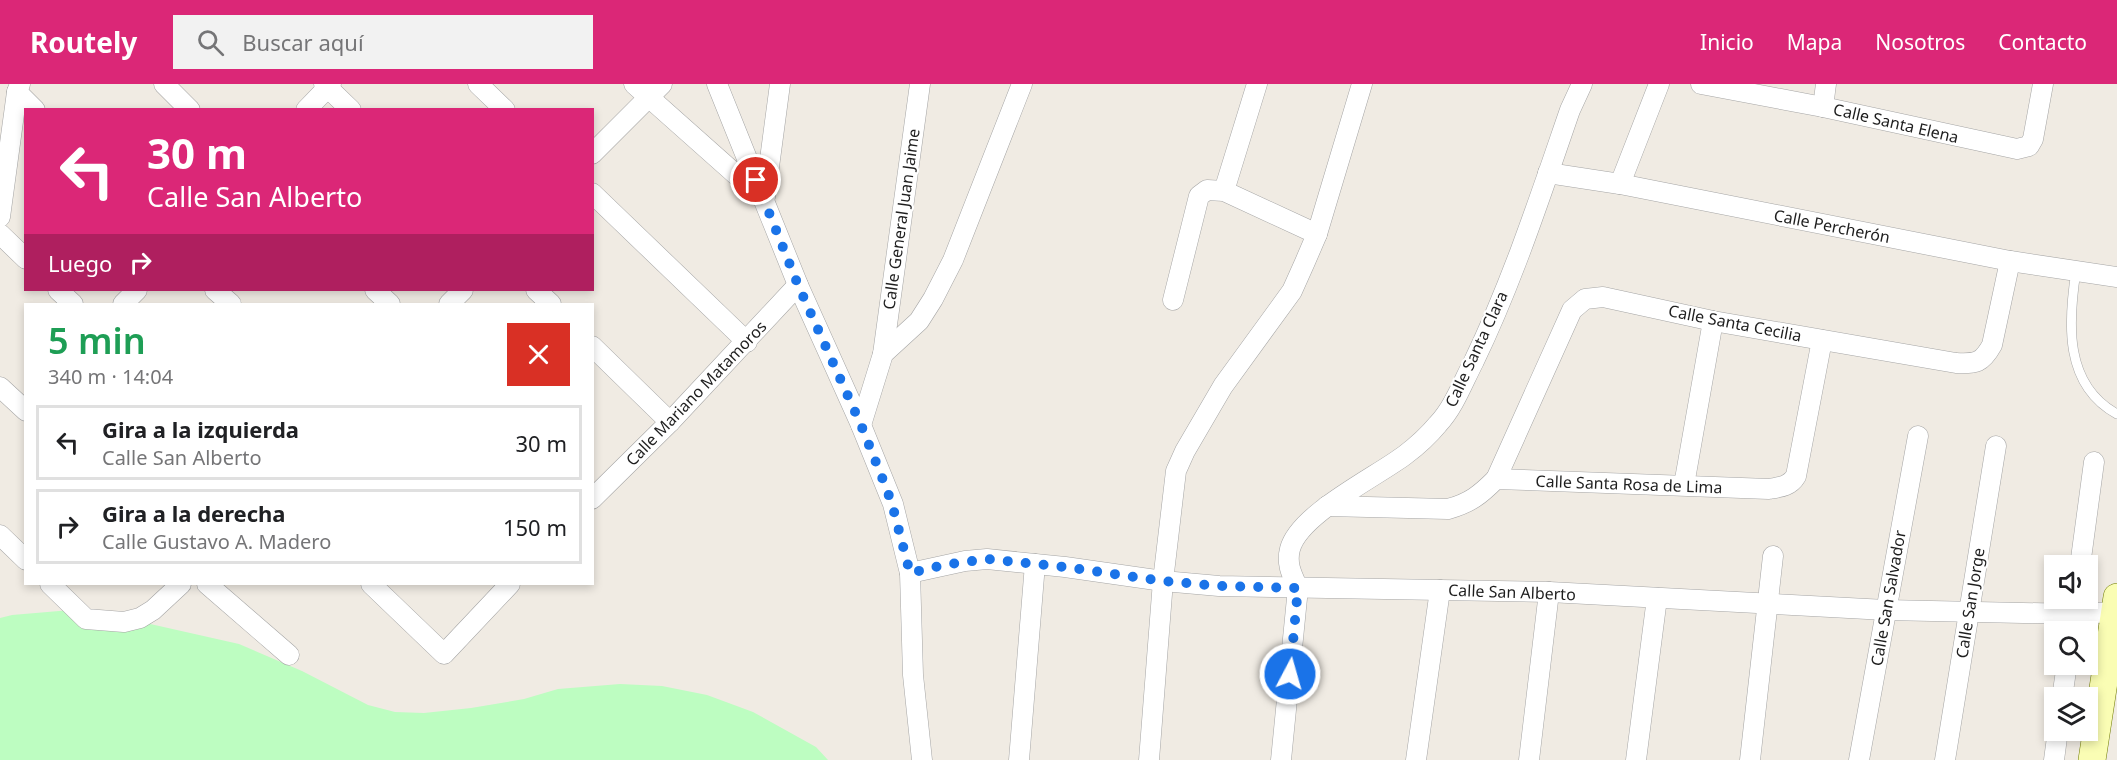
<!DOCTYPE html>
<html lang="es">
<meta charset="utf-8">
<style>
:root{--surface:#fff;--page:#f2f2f2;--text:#202124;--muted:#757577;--line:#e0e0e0;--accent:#db2777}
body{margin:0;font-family:"Noto Sans",sans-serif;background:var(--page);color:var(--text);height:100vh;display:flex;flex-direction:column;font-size:22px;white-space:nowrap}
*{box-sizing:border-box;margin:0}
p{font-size:20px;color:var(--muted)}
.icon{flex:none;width:33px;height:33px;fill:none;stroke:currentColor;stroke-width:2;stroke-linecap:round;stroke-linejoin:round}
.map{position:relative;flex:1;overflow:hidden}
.drawer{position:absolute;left:24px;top:219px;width:570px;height:282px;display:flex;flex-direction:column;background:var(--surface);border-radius:0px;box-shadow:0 3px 9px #0003}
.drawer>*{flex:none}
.guide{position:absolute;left:24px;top:24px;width:570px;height:183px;border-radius:0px;box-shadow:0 3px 9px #0003;background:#db2777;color:#fff;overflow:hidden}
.fabs{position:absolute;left:2044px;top:471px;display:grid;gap:12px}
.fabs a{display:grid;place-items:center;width:54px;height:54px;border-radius:0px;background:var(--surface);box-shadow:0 3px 9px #0003;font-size:30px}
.pin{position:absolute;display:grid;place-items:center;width:51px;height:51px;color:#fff;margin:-26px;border:3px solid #fff;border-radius:50%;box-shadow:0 2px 6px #0007}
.me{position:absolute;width:66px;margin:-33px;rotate:6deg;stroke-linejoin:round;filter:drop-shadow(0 0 4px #0008)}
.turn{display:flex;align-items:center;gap:21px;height:126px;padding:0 24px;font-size:27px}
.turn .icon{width:78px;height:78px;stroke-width:2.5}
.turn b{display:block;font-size:42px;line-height:51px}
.then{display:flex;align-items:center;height:57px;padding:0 24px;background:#0003;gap:12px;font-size:22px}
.round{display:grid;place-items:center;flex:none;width:63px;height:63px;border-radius:0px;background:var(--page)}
.headline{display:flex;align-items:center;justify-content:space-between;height:102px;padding:0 24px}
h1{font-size:36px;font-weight:600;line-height:45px;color:#1e9e55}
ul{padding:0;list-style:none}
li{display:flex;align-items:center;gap:18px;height:75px;margin:0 12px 9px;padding:0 12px;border:3px solid var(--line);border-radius:0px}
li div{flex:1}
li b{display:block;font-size:22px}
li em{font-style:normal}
header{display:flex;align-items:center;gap:36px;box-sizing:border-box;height:84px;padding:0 30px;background:var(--accent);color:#fff}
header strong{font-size:28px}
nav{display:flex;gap:33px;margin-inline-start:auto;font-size:21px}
.search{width:420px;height:54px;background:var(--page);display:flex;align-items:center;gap:15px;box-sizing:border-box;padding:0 21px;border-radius:0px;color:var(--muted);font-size:22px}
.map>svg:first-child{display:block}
.park{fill:#bdfdc1}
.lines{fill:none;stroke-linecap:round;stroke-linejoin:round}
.lane-casing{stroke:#a5a5a5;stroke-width:10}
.street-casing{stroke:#a5a5a5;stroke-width:21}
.secondary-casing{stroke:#6e7a00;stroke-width:28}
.lane{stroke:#fff;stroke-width:9}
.street{stroke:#fff;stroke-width:20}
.secondary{stroke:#fafdb4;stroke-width:27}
.route{stroke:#1a73e8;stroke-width:10;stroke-dasharray:0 18}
.labels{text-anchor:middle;stroke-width:4.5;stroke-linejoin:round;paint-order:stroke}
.street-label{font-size:16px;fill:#1e1e1e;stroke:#fff}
</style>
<header>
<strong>Routely</strong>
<div class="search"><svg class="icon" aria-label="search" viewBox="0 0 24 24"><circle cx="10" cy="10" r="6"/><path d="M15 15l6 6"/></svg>Buscar aquí</div>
<nav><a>Inicio</a><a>Mapa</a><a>Nosotros</a><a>Contacto</a></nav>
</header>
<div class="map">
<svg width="2117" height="676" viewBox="0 0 2117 676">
<rect width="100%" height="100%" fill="#f0ebe3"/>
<path class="park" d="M71,526L137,537L239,560L302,587L368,621L395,628L424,629L471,624L524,615L558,605L620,600L662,602L707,611L753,628L816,663L828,676H0V534L12,531Z"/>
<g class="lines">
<g class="lane-casing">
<path id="lane" d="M2076,187C2068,239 2064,301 2117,330"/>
</g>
<g class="street-casing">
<g id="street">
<path d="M164,0L190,26"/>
<path d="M324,0L351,26"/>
<path d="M478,0L505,26"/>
<path d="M634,0L760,112"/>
<path d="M717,0L798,201L861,341L893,420L910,489L913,591L922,676"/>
<path d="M1701,0L1823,23L2017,65L2029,62L2033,55L2043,0"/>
<path d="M17,8L35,26"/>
<path d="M1823,23L1826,0"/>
<path d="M306,26L331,0"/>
<path d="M592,70L662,0"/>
<path d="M1548,89L1620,100L2010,177L2117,193"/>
<path d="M1620,100L1659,0"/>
<path d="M1224,107L1257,0"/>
<path d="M592,109L747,258"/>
<path d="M765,113L780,0"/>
<path d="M0,133L17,8L20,0"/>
<path d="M0,150L26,175"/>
<path d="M58,206L73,220"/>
<path d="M215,206L231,220"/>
<path d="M375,206L390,220"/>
<path d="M536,206L551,220"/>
<path d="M1173,216L1199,112L1207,106L1224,107L1317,150"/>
<path d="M123,220L137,206"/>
<path d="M449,220L463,206"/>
<path d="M592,262L670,338"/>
<path d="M883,270L920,0"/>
<path d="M0,303L26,327"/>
<path d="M861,341L883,270L919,237L933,215L953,176L1022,0"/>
<path d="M1496,395L1572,226L1585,215L1603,213L1713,237L1956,279C1976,280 1982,279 1992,261L2010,177"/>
<path d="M1684,401L1713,237"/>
<path d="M592,415L670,338L798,201"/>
<path d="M1327,422L1448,425C1470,419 1480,411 1496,395L1769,405C1781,403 1790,402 1796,392L1822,256"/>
<path d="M0,451L26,476"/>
<path d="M2080,482L2094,378"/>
<path d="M910,489L965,477L987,475L1065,483L1163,497L1219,502L1549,508L1886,526L2074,530L2117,528"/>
<path d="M50,500L86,535L124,538L140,534L153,526L181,500"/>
<path d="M207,500L289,571"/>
<path d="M371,500L444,570L510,500"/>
<path d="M2071,548L2076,514"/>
<path d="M2062,614L2067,580"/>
<path d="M1019,676L1035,480"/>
<path d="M1149,676L1163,497L1176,387L1185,367L1223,302L1292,207L1305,178L1317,150L1362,0"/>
<path d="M1281,676L1298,504C1292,491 1286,480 1290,465C1299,430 1376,393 1405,371C1417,362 1428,352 1438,340C1454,323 1463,298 1474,277C1513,196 1541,110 1570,26L1582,0"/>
<path d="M1416,676L1440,506"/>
<path d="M1529,676L1549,508"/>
<path d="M1636,676L1657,514"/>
<path d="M1750,676L1773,472"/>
<path d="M1859,676L1918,352"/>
<path d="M1945,676L1996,362"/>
<path d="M2054,676L2058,646"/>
</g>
</g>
<g class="secondary-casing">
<path id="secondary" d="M2092,676L2117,513"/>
</g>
<use href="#lane" class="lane"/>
<use href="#street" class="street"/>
<use href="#secondary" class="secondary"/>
</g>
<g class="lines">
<path class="route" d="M756,96L798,201L861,341L885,401L892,420L910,489L944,481L987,475L1065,483L1163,497L1219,502L1298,504L1290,590"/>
</g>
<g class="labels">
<g class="street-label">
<text transform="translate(1896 39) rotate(13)" y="6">Calle Santa Elena</text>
<text transform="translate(901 135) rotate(-82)" y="6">Calle General Juan Jaime</text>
<text transform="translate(1832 142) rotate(11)" y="6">Calle Percherón</text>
<text transform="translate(1735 239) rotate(11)" y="6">Calle Santa Cecilia</text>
<text transform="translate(1476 265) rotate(-65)" y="6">Calle Santa Clara</text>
<text transform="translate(696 309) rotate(-46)" y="6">Calle Mariano Matamoros</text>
<text transform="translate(1629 400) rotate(2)" y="6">Calle Santa Rosa de Lima</text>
<text transform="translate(1512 508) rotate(2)" y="6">Calle San Alberto</text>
<text transform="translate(1888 514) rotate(-80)" y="6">Calle San Salvador</text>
<text transform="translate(1970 519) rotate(-81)" y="6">Calle San Jorge</text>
</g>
</g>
</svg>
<div class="fabs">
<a><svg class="icon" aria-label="sound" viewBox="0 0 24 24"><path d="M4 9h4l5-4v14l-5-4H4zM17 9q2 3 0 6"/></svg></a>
<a><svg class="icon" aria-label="search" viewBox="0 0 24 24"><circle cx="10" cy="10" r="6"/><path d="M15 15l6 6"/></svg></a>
<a><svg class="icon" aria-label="layers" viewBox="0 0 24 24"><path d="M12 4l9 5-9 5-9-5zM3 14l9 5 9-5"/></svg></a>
</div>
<div class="pin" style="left:756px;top:96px;background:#d93025"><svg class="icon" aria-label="arrive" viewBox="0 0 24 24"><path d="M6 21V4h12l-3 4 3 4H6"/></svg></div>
<svg class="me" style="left:1290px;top:590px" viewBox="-20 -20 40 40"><circle r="17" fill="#1a73e8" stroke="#fff" stroke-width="3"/><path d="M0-11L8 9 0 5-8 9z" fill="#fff"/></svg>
<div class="guide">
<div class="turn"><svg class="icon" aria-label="left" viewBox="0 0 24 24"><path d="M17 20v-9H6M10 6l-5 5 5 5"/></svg><div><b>30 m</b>Calle San Alberto</div></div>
<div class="then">Luego<svg class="icon" aria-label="right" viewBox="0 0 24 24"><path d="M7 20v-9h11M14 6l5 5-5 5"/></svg></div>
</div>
<section class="drawer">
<div class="headline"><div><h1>5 min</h1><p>340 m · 14:04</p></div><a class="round" style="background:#d93025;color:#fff"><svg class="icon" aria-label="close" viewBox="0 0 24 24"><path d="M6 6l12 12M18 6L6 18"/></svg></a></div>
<ul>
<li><svg class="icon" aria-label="left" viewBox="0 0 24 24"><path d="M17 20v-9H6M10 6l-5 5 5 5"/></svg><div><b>Gira a la izquierda</b><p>Calle San Alberto</p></div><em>30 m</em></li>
<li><svg class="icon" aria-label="right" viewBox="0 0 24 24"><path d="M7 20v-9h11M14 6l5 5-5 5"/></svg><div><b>Gira a la derecha</b><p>Calle Gustavo A. Madero</p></div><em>150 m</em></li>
</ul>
</section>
</div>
